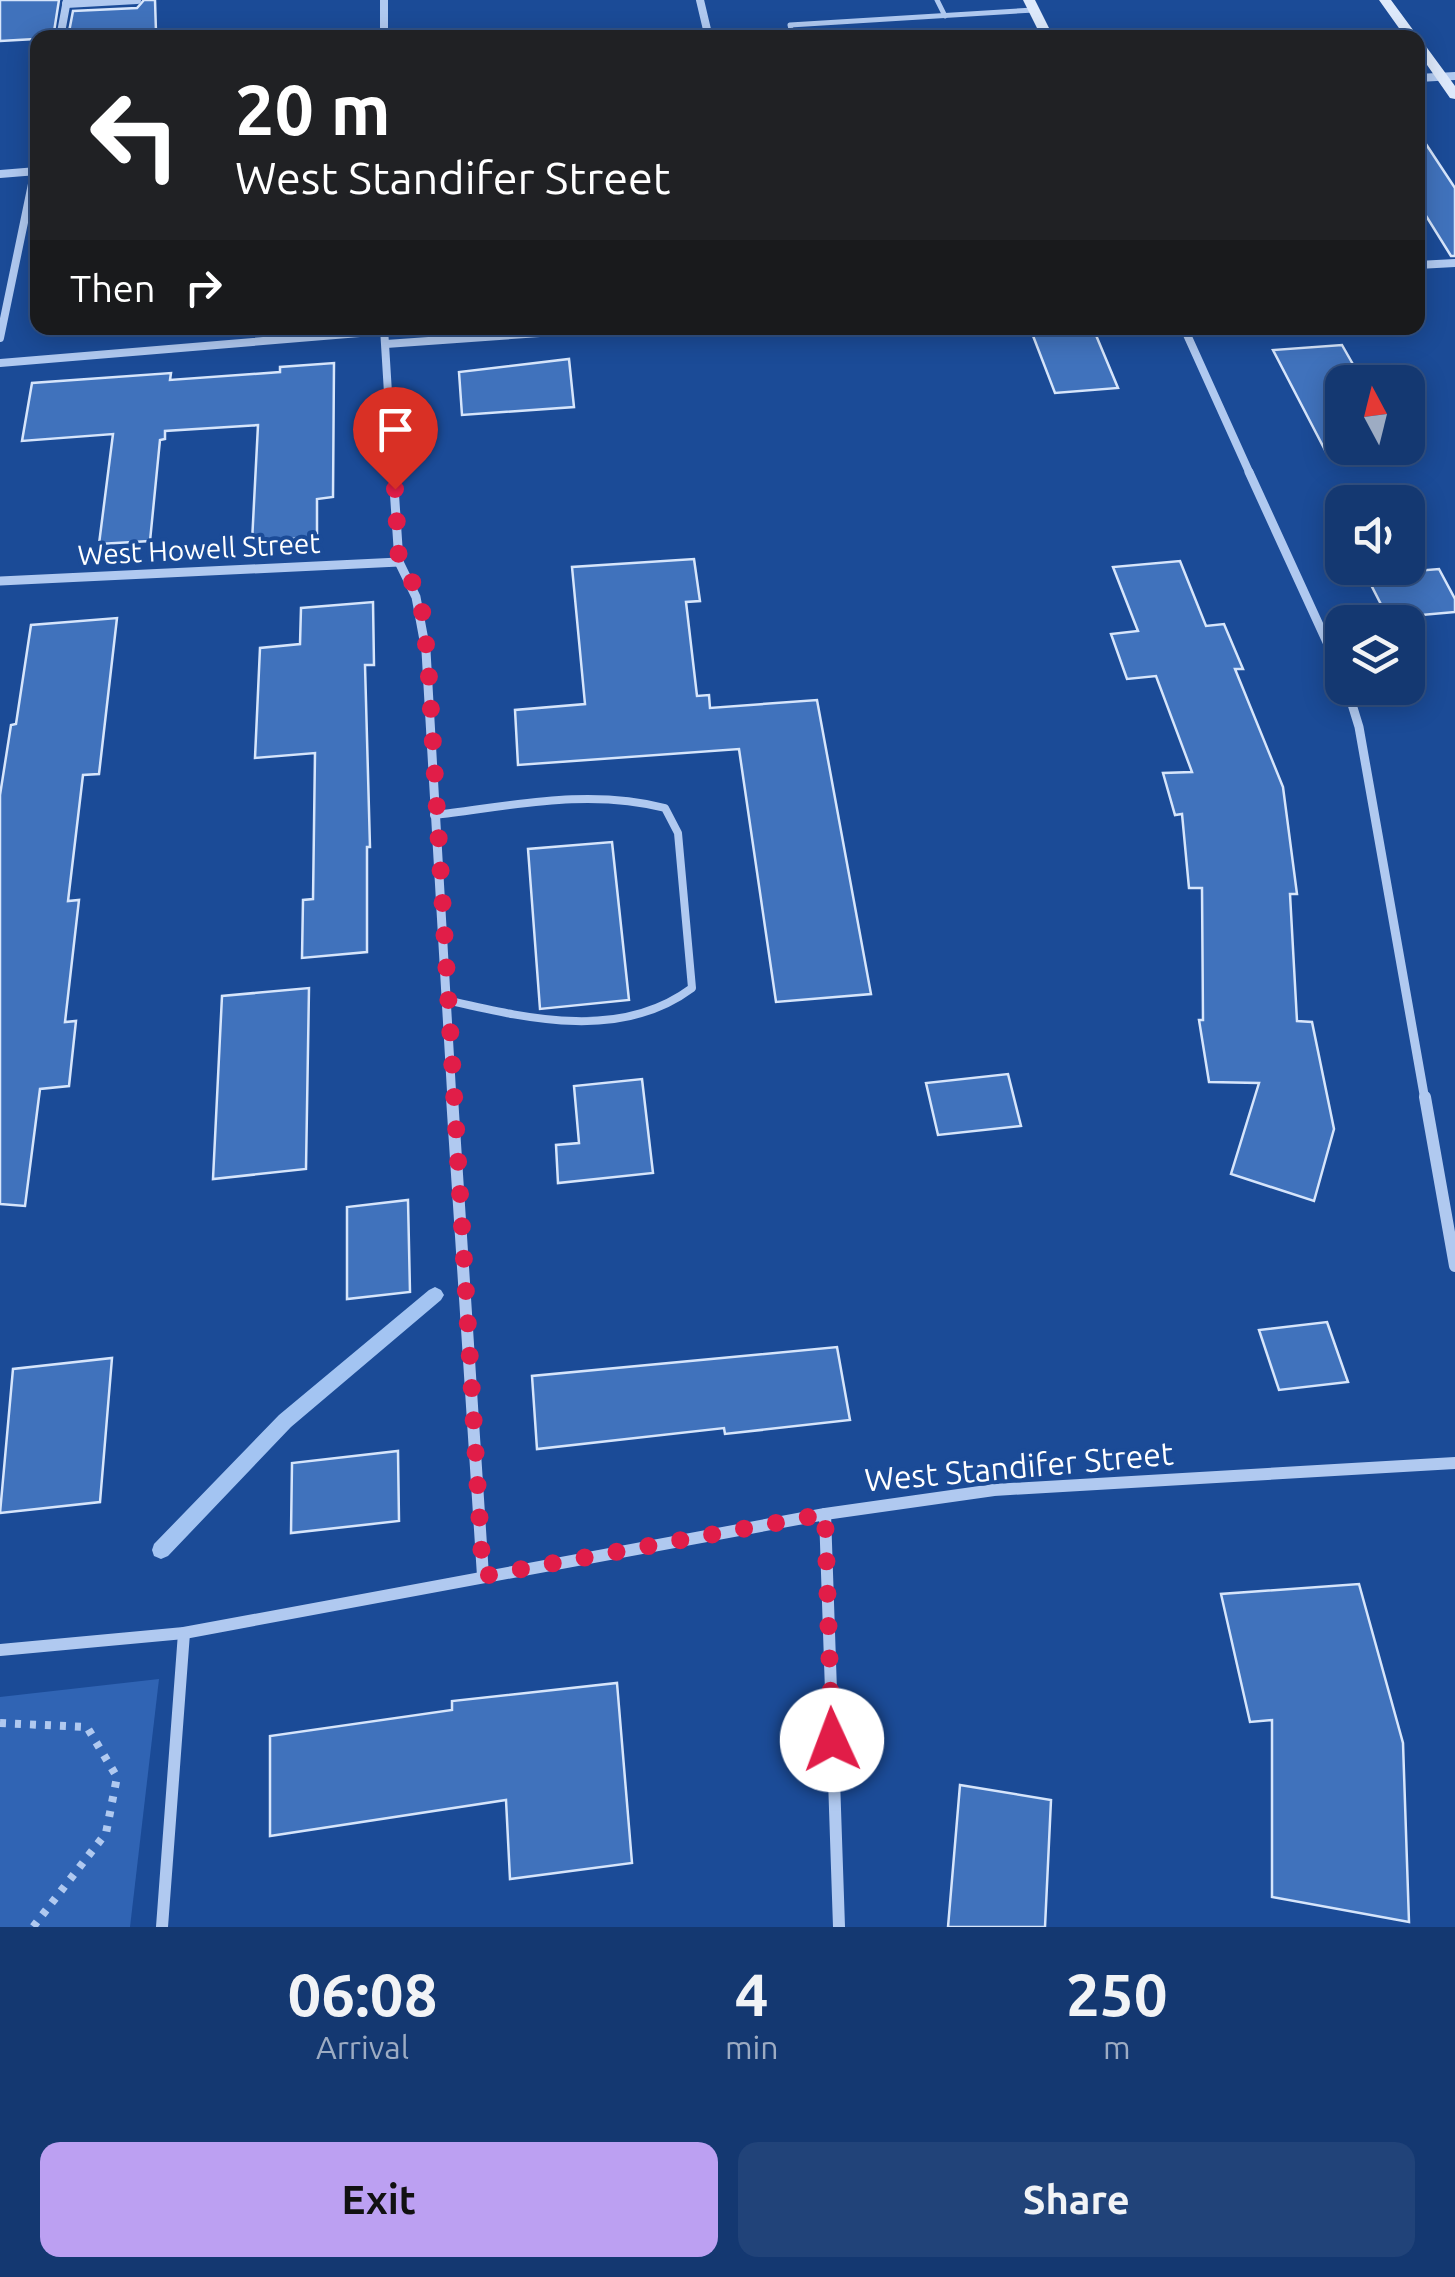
<!DOCTYPE html>
<style>
:root{--surface:#143871;--page:#214379;--text:#f1f3f6;--muted:#9dacc3;--line:#335284;--accent:#bca0f2}
body{margin:0;font-family:Ubuntu,sans-serif;background:var(--page);color:var(--text);height:100vh;display:flex;flex-direction:column;font-size:38px;white-space:nowrap}
*{box-sizing:border-box;margin:0}
p{font-size:32px;color:var(--muted)}
.icon{flex:none;width:55px;height:55px;fill:none;stroke:currentColor;stroke-width:2;stroke-linecap:round;stroke-linejoin:round}
.map{position:relative;height:1927px;overflow:hidden}
.side{display:flex;flex-direction:column;background:var(--surface);flex:1}
.side>*{flex:none}
.guide{position:absolute;left:30px;top:30px;width:1395px;height:305px;border-radius:20px;box-shadow:0 5px 25px #0003,0 0 0 2px var(--line);background:#202124;color:#fff;overflow:hidden}
.needle{width:65px;rotate:353deg}
.buttons{position:absolute;left:1325px;top:365px;display:grid;gap:20px}
.buttons a{display:grid;place-items:center;width:100px;height:100px;border-radius:20px;background:var(--surface);box-shadow:0 5px 25px #0003,0 0 0 2px var(--line);font-size:50px}
.pin{position:absolute;display:grid;place-items:center;width:85px;height:85px;color:#fff;margin:-102px -42px;border-radius:50% 50% 50% 0;rotate:-45deg;box-shadow:0 0 10px #0007}
.pin .icon{rotate:45deg}
.me{position:absolute;width:110px;margin:-55px;rotate:358deg;stroke-linejoin:round;filter:drop-shadow(0 0 8px #0008)}
.turn{display:flex;align-items:center;gap:35px;height:210px;padding:0 40px;font-size:45px}
.turn .icon{width:130px;height:130px;stroke-width:2.5}
.turn b{display:block;font-size:70px;line-height:85px}
.then{display:flex;align-items:center;height:95px;padding:0 40px;background:#0003;gap:20px;font-size:38px}
.eta{display:flex;justify-content:space-evenly;align-items:center;height:170px;text-align:center}
.eta b{font-size:60px;font-weight:600;line-height:70px}
.button{display:flex;gap:20px;margin-top:auto;padding:20px 40px}
.button a{flex:1;height:115px;border-radius:20px;background:var(--accent);color:#111;font-size:40px;font-weight:600;line-height:115px;text-align:center}
.button a+a{background:var(--page);color:var(--text)}
.map>svg:first-child{display:block}
.green{fill:#3064b4}
.lines{fill:none;stroke-linecap:round;stroke-linejoin:round}
.stream{fill:#a3c4f2;fill-rule:evenodd}
.building{fill:#4072bc;stroke:#d6e5fb;stroke-width:2.5}
.path{stroke:#b0c9f0;stroke-width:8;stroke-dasharray:6 9;stroke-linecap:butt}
.lane-far1{stroke:#b0c9f0;stroke-width:5}
.lane{stroke:#b0c9f0;stroke-width:8}
.street-far2{stroke:#b0c9f0;stroke-width:8}
.street-far1{stroke:#b0c9f0;stroke-width:9}
.street{stroke:#b0c9f0;stroke-width:12}
.secondary{fill:#dde9fb;fill-rule:evenodd}
.route{stroke:#e11d48;stroke-width:18;stroke-dasharray:0 32.4}
.labels{text-anchor:middle;stroke-width:8;stroke-linejoin:round;paint-order:stroke}
.street-label{font-size:28px;fill:#fff;stroke:#1b4b97}
.near-street-label{font-size:32px;fill:#fff;stroke:#1b4b97}
</style>
<div class="map">
<svg width="1455" height="1927" viewBox="0 0 1455 1927">
<rect width="100%" height="100%" fill="#1b4b97"/>
<path class="green" d="M159,1679L130,1927H0V1697Z"/>
<g class="lines">
<path class="stream" d="M435,1287L441,1290L444,1295L441,1300L291,1427L168,1556L161,1559L154,1556L152,1550L154,1544L279,1415L429,1290Z"/>
</g>
<g class="building">
<path d="M0,0H59L53,38L0,41Z"/>
<path d="M144,0H155L156,32L68,37L73,11L137,8Z"/>
<path d="M1418,132L1455,188V256H1451L1418,203Z"/>
<path d="M1030,328H1093L1118,388L1055,393Z"/>
<path d="M1342,345L1363,382H1342V448H1389L1326,452L1273,350Z"/>
<path d="M569,359L574,407L462,415L459,372Z"/>
<path d="M334,363L333,497L317,499V537L252,542L258,425L165,431V439L160,440L150,541L99,544L113,434L22,441L32,383L171,373L170,380L280,372V367Z"/>
<path d="M694,559L700,601L686,602L697,696L709,695L710,708L817,700L871,994L776,1002L739,749L518,765L515,710L585,704L572,567Z"/>
<path d="M1180,561L1206,626L1224,624L1243,669H1235L1283,787L1297,894H1290L1297,1021L1312,1022L1334,1129L1314,1201L1231,1174L1259,1083L1209,1082L1199,1020H1203L1202,888H1189L1182,814L1175,815L1163,773L1192,772L1156,676L1127,679L1111,634L1138,631L1113,567Z"/>
<path d="M1439,569L1455,599V612L1388,618L1366,575Z"/>
<path d="M373,602L374,665H365L370,847H367V952L302,958L303,900L313,899L315,753L255,758L260,648L300,644L301,608Z"/>
<path d="M117,618L99,774L83,775L68,901L79,900L65,1022L76,1021L69,1086L40,1089L25,1206L0,1204V795L11,725L16,724L31,625Z"/>
<path d="M612,842L629,1000L540,1009L528,849Z"/>
<path d="M309,988L306,1169L213,1179L222,996Z"/>
<path d="M1008,1074L1021,1126L938,1135L926,1083Z"/>
<path d="M642,1079L653,1173L558,1183L556,1145L579,1143L574,1086Z"/>
<path d="M408,1200L410,1292L347,1299V1207Z"/>
<path d="M1327,1322L1348,1382L1279,1390L1259,1330Z"/>
<path d="M837,1347L850,1420L725,1434L724,1428L537,1449L532,1376Z"/>
<path d="M112,1358L100,1502L0,1513L13,1369Z"/>
<path d="M398,1451L399,1521L291,1533L292,1463Z"/>
<path d="M1359,1584L1403,1743L1409,1922L1272,1897V1720L1250,1722L1221,1594Z"/>
<path d="M617,1683L632,1863L510,1879L506,1800L270,1836V1736L452,1710V1701Z"/>
<path d="M960,1785L1051,1800L1045,1927H948Z"/>
</g>
<g class="lines">
<path class="path" d="M0,1723L87,1727L117,1777L106,1833L33,1927"/>
<g class="lane-far1">
<path d="M937,0L945,16"/>
<path d="M793,38L790,25L1034,10"/>
</g>
<path class="lane" d="M434,815C511,806 588,788 665,808L678,833L692,988C620,1042 525,1018 446,1000"/>
<g class="street-far2">
<path d="M384,0V38"/>
<path d="M700,0L709,38"/>
<path d="M66,4L137,0"/>
<path d="M60,38L67,0"/>
<path d="M1418,78L1455,76"/>
<path d="M0,174L37,171"/>
<path d="M1418,265L1455,263"/>
<path d="M384,328L393,474"/>
<path d="M1184,328L1250,474"/>
<path d="M0,338L38,155"/>
<path d="M386,344L611,328"/>
<path d="M0,363L384,331"/>
</g>
<g class="street-far1">
<path d="M393,472L399,562L416,597L426,651L452,1100"/>
<path d="M1249,472L1342,675"/>
<path d="M0,581L399,562"/>
<path d="M1347,688L1359,727L1425,1100"/>
</g>
<g class="street">
<path d="M452,1097L483,1576"/>
<path d="M1425,1097L1455,1266"/>
<path d="M825,1514L839,1927"/>
<path d="M0,1650L184,1633L825,1514L994,1490L1455,1463"/>
<path d="M162,1927L184,1633"/>
</g>
<g class="secondary">
<path d="M1023,0H1035L1054,38H1042Z"/>
<path d="M1379,0H1391L1419,38L1418,40L1422,41L1455,86V99L1450,98L1418,52V38H1406Z"/>
</g>
</g>
<g class="lines">
<path class="route" d="M395,489L399,562L420,594L428,661L483,1576L825,1514L832,1740"/>
</g>
<g class="labels">
<g class="street-label">
<text transform="translate(199 549) rotate(-3)" y="10">West Howell Street</text>
</g>
<g class="near-street-label">
<text transform="translate(1019 1467) rotate(-5)" y="11">West Standifer Street</text>
</g>
</g>
</svg>
<div class="buttons">
<a><svg class="needle" viewBox="-14 -14 28 28"><path d="M0-13l5 13h-10z" fill="#e53935"/><path d="M0 13l5-13h-10z" fill="#9dacc3"/></svg></a>
<a><svg class="icon" aria-label="sound" viewBox="0 0 24 24"><path d="M4 9h4l5-4v14l-5-4H4zM17 9q2 3 0 6"/></svg></a>
<a><svg class="icon" aria-label="layers" viewBox="0 0 24 24"><path d="M12 4l9 5-9 5-9-5zM3 14l9 5 9-5"/></svg></a>
</div>
<div class="pin" style="left:395px;top:489px;background:#d93025"><svg class="icon" aria-label="arrive" viewBox="0 0 24 24"><path d="M6 21V4h12l-3 4 3 4H6"/></svg></div>
<svg class="me" style="left:832px;top:1740px" viewBox="-20 -20 40 40"><circle r="19" fill="#fff"/><path d="M0-13L10 11 0 6-10 11z" fill="#e11d48"/></svg>
<div class="guide">
<div class="turn"><svg class="icon" aria-label="left" viewBox="0 0 24 24"><path d="M17 20v-9H6M10 6l-5 5 5 5"/></svg><div><b>20 m</b>West Standifer Street</div></div>
<div class="then">Then<svg class="icon" aria-label="right" viewBox="0 0 24 24"><path d="M7 20v-9h11M14 6l5 5-5 5"/></svg></div>
</div>
</div>
<section class="side">
<div class="eta">
<div><b>06:08</b><p>Arrival</p></div>
<div><b>4</b><p>min</p></div>
<div><b>250</b><p>m</p></div>
</div>
<div class="button"><a>Exit</a><a>Share</a></div>
</section>
